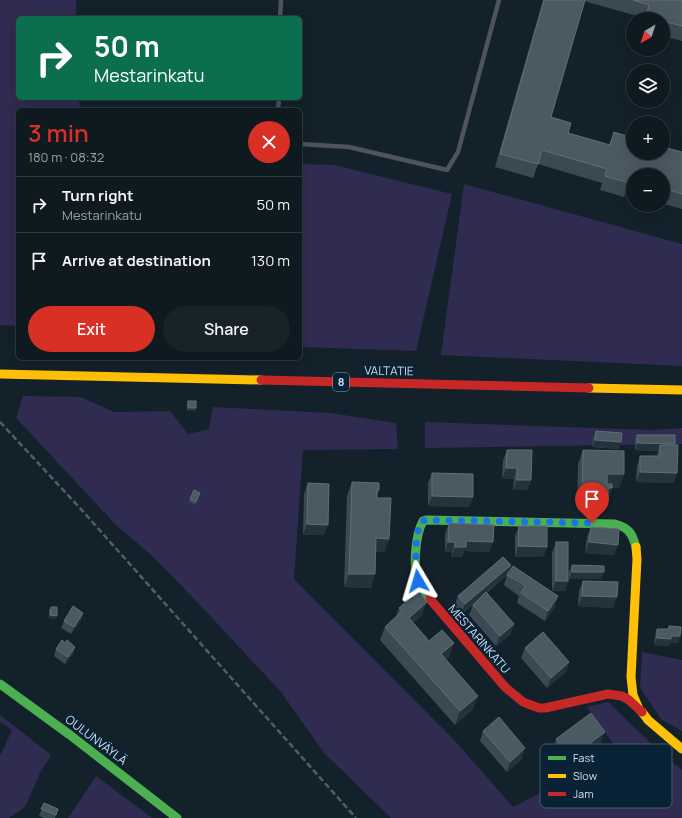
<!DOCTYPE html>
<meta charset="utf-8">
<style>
:root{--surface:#0e1920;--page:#172229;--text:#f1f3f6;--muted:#9ba0a5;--line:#2e383e;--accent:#d93025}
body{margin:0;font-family:Manrope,sans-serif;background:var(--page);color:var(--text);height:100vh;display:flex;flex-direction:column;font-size:15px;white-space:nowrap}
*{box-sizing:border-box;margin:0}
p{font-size:13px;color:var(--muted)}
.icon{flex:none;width:22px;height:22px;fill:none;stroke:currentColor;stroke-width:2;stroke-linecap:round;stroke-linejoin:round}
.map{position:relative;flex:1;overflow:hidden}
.drawer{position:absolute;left:16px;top:108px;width:286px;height:252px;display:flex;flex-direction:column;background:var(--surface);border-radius:6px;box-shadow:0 4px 16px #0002,0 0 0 1px var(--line)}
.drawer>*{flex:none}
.top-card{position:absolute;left:16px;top:16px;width:286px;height:84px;border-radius:6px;box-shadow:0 4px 16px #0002,0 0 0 1px var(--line);background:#0b6e4f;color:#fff;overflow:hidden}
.needle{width:26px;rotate:219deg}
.fabs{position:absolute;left:626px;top:12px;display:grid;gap:8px}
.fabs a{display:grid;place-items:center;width:44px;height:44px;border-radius:50%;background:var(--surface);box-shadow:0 4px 16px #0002,0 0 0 1px var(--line);font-size:20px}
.pin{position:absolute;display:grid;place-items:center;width:34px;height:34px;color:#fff;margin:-41px -17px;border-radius:50% 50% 50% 0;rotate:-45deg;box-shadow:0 0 4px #0007}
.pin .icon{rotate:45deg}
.me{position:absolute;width:44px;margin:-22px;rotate:353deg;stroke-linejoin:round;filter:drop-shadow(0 0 3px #0008)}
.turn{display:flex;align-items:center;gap:14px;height:84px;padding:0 12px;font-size:18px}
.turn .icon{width:52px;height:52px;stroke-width:2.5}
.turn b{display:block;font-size:28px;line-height:34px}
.round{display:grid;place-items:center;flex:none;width:42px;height:42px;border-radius:21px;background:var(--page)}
.headline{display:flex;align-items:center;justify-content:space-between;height:68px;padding:0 12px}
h1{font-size:24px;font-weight:600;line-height:30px;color:var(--accent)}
.cta{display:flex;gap:8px;margin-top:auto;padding:8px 12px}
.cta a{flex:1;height:46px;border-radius:24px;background:var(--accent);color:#fff;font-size:16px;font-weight:600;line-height:46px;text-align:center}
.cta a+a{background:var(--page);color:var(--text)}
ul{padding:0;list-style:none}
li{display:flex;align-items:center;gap:12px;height:56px;padding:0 12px;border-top:1px solid var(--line)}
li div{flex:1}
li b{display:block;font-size:15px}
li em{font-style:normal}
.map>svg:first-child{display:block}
.green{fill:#302b50}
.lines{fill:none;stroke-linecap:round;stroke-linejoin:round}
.lane{stroke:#4e5360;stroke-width:4.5}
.fast{stroke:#4caf50;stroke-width:9}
.slow{stroke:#ffc107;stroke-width:9}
.jam{stroke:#c62828;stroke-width:9}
.rail{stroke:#545d67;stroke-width:2.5;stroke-dasharray:6 3;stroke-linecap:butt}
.wall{fill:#3b4952}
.shaded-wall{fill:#24323b}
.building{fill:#4b5962;stroke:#606e78}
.route{stroke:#1a73e8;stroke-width:7;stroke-dasharray:0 12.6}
.labels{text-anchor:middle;stroke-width:4;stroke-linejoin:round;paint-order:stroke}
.shield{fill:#092235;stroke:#94a6b5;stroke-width:1}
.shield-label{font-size:11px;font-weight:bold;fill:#d0dfec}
.street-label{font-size:12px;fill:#d0dfec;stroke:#092235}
.key{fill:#092235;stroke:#455b6c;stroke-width:1}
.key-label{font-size:11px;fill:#d0dfec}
</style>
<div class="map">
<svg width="682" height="818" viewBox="0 0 682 818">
<rect width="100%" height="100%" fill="#13212b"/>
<g class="green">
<path d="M0,0H76V18H18V98H79L80,110H18V326L0,325Z"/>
<path d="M300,164L334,165L452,194L416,351L300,347Z"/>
<path d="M464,184L682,244V366L441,355Z"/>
<path d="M23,396L81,397L114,412L170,411L188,434L209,429L213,407L330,413L396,423L398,449L303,450L294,579L456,742L513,807L555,786L568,797L617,749L587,707L608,702L660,752L682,770V818H391L324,753L281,692L201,606L150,554L116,525L16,418Z"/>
<path d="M425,422L653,430L682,428V444L425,448Z"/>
<path d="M642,652L682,660V731L662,720L640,688Z"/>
<path d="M0,715L51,755L40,773L25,807L9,818H0V756L12,730L0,722Z"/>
<path d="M96,776L152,818H68Z"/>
</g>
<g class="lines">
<g class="lane">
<path d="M280,18L281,0"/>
<path d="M278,110L279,98"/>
<path d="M300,144L349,147L447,170L458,152L499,0"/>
</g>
<g class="fast">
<path d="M430,599C427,596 422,591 420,587C412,572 415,535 423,521L426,520L615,524C629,528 632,533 636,547"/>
<path d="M0,684L70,735L177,818"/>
</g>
<g class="slow">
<path d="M0,374L261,380"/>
<path d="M589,388L682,390"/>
<path d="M636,547L637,559L631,677L633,695L639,709"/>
<path d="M642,712L648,720L682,749"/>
</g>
<g class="jam">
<path d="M261,380L589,388"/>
<path d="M430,599L505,687L523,702L539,708H545L608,694L622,696L629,700L642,712"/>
</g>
<path class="rail" d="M0,422L79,507L356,818"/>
</g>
<g class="wall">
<path d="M543,0H682V41L663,36V19H644V18L584,1L551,117L568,133L609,145L614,132L682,152V209L664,204L662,209L648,205H663V175H633V193L626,191L624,197L600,190L602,183L538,164L533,178L495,167Z"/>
<path d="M188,401L196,408L195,411H187V405Z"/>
<path d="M596,431L619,449L592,447L593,438Z"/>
<path d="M637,435L674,445V483L636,482L637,466L640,456H657L658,451L635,450V442Z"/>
<path d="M507,450L531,480L527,490H513L514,479L502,478L503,460Z"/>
<path d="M583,450L624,474L619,488H612L603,512L577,511L578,464Z"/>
<path d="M432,473L473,497L469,507L428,506V483Z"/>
<path d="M352,482L379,490L377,495V498L389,539L384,552H376L371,588L344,587L347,496Z"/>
<path d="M308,483L324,535H303L304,494Z"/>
<path d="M200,493L195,505L189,502L190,499Z"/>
<path d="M449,523L493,542L489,552L464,551L462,557H451L452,552H445V534Z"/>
<path d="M519,526L547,547L543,557H515V536Z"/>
<path d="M591,527L614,555L585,553L587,537Z"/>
<path d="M556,542L568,581L565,591H552V553Z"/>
<path d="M511,565L507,575L487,593L511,634L496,646L469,615L473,605L475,603L461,615L454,606L458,596Z"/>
<path d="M572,565L604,572L601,579H569V572Z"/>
<path d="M507,575L555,607L545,621L517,603L519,596L504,585Z"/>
<path d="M583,581L613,608L578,606L579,591Z"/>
<path d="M51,607L55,619L49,618V610Z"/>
<path d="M399,608L422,615L413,623L429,641L449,657L446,659L473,709L455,725L380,640L385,627L396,617Z"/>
<path d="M83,613L81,620L71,634L61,628L64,621Z"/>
<path d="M669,626L678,643H670L669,646L654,645L655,636L657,629H668Z"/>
<path d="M65,643L75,647L73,654L65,664L54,656L56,649Z"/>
<path d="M525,648L569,662L566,672L547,688L521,658Z"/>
<path d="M483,731L522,759L507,772L480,741Z"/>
<path d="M556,739L601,742L566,768L553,750Z"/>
<path d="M44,803L58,809L55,818H44L39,816Z"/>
</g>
<g class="shaded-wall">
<path d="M188,408H196L195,411H187Z"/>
<path d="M595,440L621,442L619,449L592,447Z"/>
<path d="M637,443L675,444L672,451L660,445L658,451L635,450Z"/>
<path d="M506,468H517L514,479L502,478Z"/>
<path d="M640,472L677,473L674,483L636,482Z"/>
<path d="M607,474H624L619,488H602Z"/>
<path d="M517,480H531L527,490H513Z"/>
<path d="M608,488H612L603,512L577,511L582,497Z"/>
<path d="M432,496L473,497L469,507L428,506Z"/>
<path d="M307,524L328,525L324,535H303Z"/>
<path d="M376,538L389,539L384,552H371Z"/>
<path d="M466,541L493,542L489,552L464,551L462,557H451L455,547Z"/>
<path d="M448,542H455L452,552H445Z"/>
<path d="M589,542L618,545L614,555L585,553Z"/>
<path d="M518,546L547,547L543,557H515Z"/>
<path d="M511,565L507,575L461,615L465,604Z"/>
<path d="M572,572H604L601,579H569Z"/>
<path d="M349,574H375L371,588L344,587Z"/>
<path d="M556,581H568L565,591H552Z"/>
<path d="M558,596L555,607L545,621L548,611Z"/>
<path d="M582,596L617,597L613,608L578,606Z"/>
<path d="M427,602L422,615L404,632L409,618Z"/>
<path d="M83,613L81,620L71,634L74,627Z"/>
<path d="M50,615L57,616L55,619L49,618Z"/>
<path d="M514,624L511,634L496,646L500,636Z"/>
<path d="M671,636H680L678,643H670L669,646L654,645L657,638Z"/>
<path d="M454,643L449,657L436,668L441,654Z"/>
<path d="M75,647L73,654L65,664L68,657Z"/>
<path d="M569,662L566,672L547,688L551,678Z"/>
<path d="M478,696L473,709L455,725L460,711Z"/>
<path d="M605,732L601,742L566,768L570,758Z"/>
<path d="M525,748L522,759L507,772L510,762Z"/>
</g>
<g class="building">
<path d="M544,0H585L551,117L571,123L568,133L610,145L614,132L633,138V153H663V147L682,152V194L669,190L667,196L663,194V175H633V178L631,177L629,183L605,176L607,169L542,150L538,164L500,154Z"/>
<path d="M633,0H682V26L663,21V19H658L646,16L649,5Z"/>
<rect x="188" y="401" width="8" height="7"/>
<path d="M596,431L622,433L621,442L595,440Z"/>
<path d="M637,435H675V444L637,443Z"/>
<path d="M660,445H678L677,473L640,472V456H660Z"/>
<path d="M507,450H532L531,480H517V468H506Z"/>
<path d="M583,450L624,451V474H607V484H612V488H608V498L582,497Z"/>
<path d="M432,473L473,474V497L432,496Z"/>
<path d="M352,482L379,483V490L377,489V498H391L389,539L376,538L375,574H349Z"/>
<path d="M308,483L329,484L328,525L307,524Z"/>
<path d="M194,490L200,493L196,502L190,499Z"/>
<path d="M449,523L494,525L493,542L466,541V547H455V542H448Z"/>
<path d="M519,526H547V547L518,546Z"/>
<path d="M591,527L619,529L618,545L589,542Z"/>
<rect x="556" y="542" width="12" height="39"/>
<path d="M503,557L511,565L465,604L458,596Z"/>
<path d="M572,565L604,566V572H572Z"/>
<path d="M513,566L558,596L548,611L521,593L525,586L507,575Z"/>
<path d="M583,581L618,582L617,597L582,596Z"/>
<path d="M418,591L427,602L409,618L429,641L442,630L454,643L441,654L478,696L460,711L385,627L402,611L399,608Z"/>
<path d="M486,592L514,624L500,636L473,605Z"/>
<path d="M73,606L83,613L74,627L64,621Z"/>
<path d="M51,607H57V616L50,615Z"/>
<path d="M669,626L681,627L680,636H671V639L657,638V629H669Z"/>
<path d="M543,632L569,662L551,678L525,648Z"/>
<path d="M62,640L65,643L67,640L75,647L68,657L56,649Z"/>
<path d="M591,713L605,732L570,758L556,739Z"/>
<path d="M499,717L525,748L510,762L483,731Z"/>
<path d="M44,803L58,809L56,815L41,809Z"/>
</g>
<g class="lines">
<path class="route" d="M418,581C415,568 414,532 422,521L426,520L592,523"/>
</g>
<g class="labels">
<rect class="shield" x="333" y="373" width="16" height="18" rx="3"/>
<g class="shield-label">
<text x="341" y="386">8</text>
</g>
<g class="street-label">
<text transform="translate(389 371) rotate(1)" y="4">VALTATIE</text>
<text transform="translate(479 639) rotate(49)" y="4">MESTARINKATU</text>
<text transform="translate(96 740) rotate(37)" y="4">OULUNVÄYLÄ</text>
</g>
</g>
<rect x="540" y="744" width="132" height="64" rx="6" class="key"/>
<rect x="548" y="756" width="18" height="4" fill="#4caf50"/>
<rect x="548" y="774" width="18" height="4" fill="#ffc107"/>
<rect x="548" y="792" width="18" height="4" fill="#c62828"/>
<g class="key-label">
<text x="573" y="762">Fast</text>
<text x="573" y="780">Slow</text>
<text x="573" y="798">Jam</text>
</g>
</svg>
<div class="fabs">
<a><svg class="needle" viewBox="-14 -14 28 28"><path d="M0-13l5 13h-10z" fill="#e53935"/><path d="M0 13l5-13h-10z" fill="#9ba0a5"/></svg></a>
<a><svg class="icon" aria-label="layers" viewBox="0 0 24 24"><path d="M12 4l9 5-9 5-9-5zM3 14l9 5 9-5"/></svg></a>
<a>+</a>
<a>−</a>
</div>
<div class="pin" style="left:592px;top:523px;background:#d93025"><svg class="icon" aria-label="arrive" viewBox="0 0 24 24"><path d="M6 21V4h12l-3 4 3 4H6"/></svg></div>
<svg class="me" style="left:418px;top:581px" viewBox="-20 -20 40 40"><path d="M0-17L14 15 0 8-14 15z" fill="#1a73e8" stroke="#fff" stroke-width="4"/></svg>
<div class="top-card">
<div class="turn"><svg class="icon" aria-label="right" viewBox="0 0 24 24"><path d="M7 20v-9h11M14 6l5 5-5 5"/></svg><div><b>50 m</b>Mestarinkatu</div></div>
</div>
<section class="drawer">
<div class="headline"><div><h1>3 min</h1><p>180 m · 08:32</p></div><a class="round" style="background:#d93025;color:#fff"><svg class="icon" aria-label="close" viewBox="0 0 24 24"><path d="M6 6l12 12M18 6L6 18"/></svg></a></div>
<ul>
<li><svg class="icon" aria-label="right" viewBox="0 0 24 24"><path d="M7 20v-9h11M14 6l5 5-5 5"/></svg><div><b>Turn right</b><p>Mestarinkatu</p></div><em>50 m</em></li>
<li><svg class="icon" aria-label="arrive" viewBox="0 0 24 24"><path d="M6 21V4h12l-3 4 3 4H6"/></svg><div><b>Arrive at destination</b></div><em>130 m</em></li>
</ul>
<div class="cta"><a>Exit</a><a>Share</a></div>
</section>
</div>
